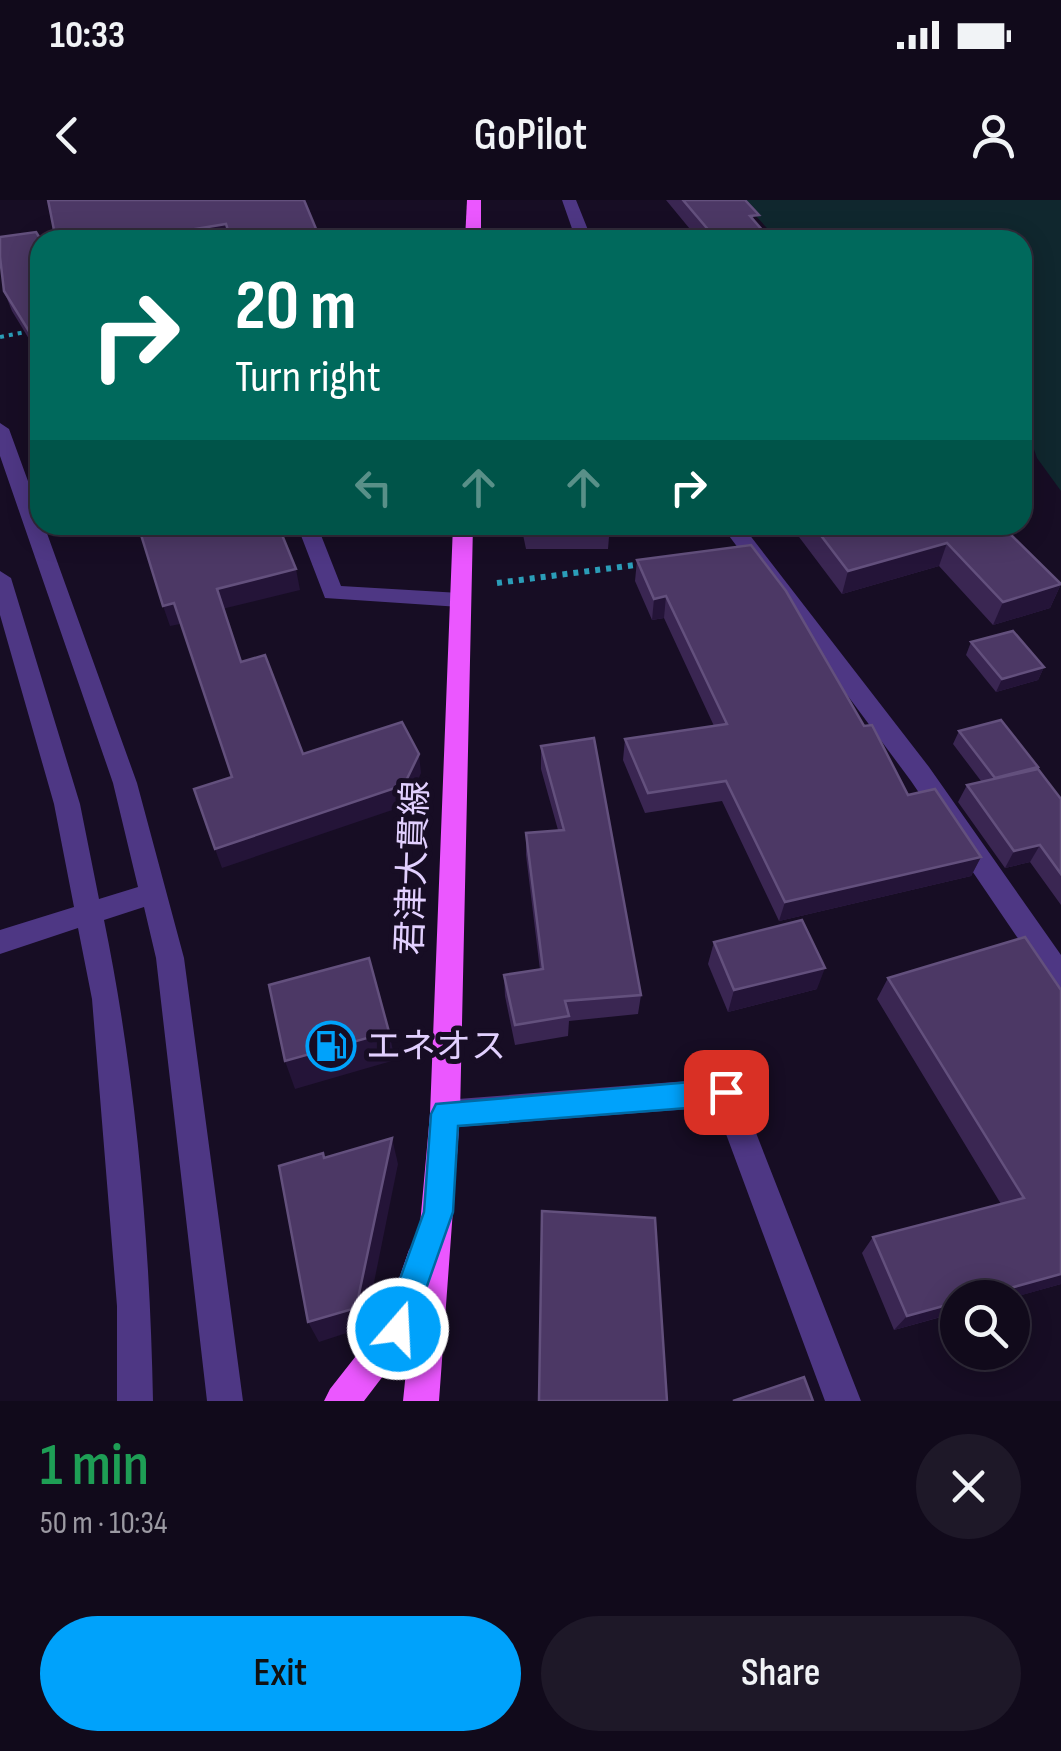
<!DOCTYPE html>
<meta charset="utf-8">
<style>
:root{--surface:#110a1b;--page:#1e1828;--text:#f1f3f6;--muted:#9c9aa3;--line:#302b3a;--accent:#00a2fb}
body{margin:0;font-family:"Sofia Sans Condensed","Noto Sans JP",sans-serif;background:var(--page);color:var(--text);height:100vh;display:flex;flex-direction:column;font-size:38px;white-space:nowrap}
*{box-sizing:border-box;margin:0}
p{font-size:32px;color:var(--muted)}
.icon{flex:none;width:55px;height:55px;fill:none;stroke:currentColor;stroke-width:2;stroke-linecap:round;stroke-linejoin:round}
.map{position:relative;height:1201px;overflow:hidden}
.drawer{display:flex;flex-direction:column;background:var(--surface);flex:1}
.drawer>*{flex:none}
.top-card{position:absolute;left:30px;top:30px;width:1002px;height:305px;border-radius:30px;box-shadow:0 5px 25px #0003,0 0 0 2px var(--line);background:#00695c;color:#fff;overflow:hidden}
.fabs{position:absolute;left:940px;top:1080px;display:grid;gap:20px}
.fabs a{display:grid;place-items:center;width:90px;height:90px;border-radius:50%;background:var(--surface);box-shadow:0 5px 25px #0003,0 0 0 2px var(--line);font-size:50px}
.pin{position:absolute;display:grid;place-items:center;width:85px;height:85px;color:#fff;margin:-42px;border-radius:20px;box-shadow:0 5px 15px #0006}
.me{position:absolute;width:110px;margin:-55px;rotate:19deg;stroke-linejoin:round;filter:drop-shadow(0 0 8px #0008)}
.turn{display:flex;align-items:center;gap:35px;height:210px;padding:0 40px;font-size:45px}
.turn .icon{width:130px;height:130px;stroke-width:2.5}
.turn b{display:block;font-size:70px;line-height:85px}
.lanes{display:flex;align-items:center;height:95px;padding:0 40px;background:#0003;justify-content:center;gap:50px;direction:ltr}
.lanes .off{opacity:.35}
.round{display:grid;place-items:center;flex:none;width:105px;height:105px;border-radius:52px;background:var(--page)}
.summary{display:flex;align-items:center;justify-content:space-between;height:170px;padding:0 40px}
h1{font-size:60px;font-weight:600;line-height:75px;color:#1e9e55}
.action{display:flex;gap:20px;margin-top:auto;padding:20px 40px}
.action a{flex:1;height:115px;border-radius:60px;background:var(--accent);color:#111;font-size:40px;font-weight:600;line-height:115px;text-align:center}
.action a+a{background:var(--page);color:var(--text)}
.status{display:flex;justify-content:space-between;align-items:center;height:70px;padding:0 50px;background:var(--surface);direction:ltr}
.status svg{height:28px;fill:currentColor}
header{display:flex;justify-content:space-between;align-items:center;height:130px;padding:0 40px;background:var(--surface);font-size:45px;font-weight:600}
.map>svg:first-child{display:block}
.green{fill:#10272e}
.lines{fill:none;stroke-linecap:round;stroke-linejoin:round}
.path-far1{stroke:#2b9db8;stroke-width:4;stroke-dasharray:4 5;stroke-linecap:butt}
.path{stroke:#2b9db8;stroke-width:6;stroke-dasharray:5 6;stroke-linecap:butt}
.minor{fill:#4e3784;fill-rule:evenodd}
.major{fill:#eb57ff;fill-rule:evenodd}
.wall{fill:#3a2652}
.shaded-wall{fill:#241438}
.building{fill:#4c3865;stroke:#63507d;stroke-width:2.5}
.route{fill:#00a2fb;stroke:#0069a3;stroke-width:2.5}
.labels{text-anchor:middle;stroke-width:10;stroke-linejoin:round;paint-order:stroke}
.street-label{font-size:35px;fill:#e2d0ff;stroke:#170d24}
.poi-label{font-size:35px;fill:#e2d0ff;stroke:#170d24;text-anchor:start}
</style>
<div class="status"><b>10:33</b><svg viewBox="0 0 49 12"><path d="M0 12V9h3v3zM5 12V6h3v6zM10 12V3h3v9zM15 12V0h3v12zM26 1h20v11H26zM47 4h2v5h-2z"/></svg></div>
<header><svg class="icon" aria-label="back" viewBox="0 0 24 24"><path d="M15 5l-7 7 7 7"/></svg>GoPilot<svg class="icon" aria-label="person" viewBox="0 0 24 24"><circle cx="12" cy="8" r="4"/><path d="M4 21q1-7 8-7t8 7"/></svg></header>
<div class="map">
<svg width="1061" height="1201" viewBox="0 0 1061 1201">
<rect width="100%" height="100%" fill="#170d24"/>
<path class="green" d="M741,0H1061V291L1037,258L1023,218L1022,40H778Z"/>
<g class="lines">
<path class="path-far1" d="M0,137L40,129"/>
<path class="path" d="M497,383L643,364"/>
<g class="minor">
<path d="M562,0H576L592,40H576Z"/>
<path d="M0,223L9,229L40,314V325H44L137,583L184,758L243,1201H207L156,758L144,707L104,720C136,875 150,1043 153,1201H117V1106L92,799L78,728L0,754V730L74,707L54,604L0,415V371L11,378L80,604L99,699L138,687L113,583L0,256Z"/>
<path d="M297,325H317L341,386L460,393L471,400L460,407L325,398Z"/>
<path d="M721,325H742L929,567L1061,755V790L1051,787L911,581Z"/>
<path d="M725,878L736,882L740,892L861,1201H825L716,907L445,928L434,924L430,914L434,904L445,900Z"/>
</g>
<g class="major">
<path d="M467,0H481V40H465Z"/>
<path d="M453,325H473L460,914L439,1201H403L409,1142L364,1201H324L330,1189L385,1119L409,1050L419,1036L430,914Z"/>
</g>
</g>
<g class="wall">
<path d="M666,0H745L757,25L771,40H699Z"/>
<path d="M40,40V157L12,111L4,91Z"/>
<path d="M521,325H610L608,349H526Z"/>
<path d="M790,325H1001L1061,384L1050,408L993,425L939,366L842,394Z"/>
<path d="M637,360L864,526L908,595L981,657L971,676L779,721L722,601L645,613L623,560L625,539L714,526L664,418L652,420L635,381Z"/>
<path d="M971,442L1044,467L1038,480L996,492L966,455Z"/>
<path d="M959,531L1037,569L1061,599V705L1030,662L1005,668L958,602L967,585L981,581L953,544Z"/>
<path d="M541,546L641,795L638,814L569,821L568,836L515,845L505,796L504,775L540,770L526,655V633L558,630L541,569Z"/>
<path d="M1025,737L1061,1084L894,1130L862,1053L873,1037L1001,1004L877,799L888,778Z"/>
<path d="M714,742L817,789L728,812L708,764Z"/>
</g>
<g class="shaded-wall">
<path d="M226,24L229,40H129Z"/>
<path d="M947,343L939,366L842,394L848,371Z"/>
<path d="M296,369L300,390L222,409L217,389Z"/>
<path d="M1061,384L1050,408L993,425L1003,402Z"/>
<path d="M666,396L664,418L652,420L654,399Z"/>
<path d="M174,403L180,424L170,426L163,406Z"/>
<path d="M1044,467L1038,480L996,492L1002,479Z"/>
<path d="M419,554L421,573L407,605L222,668L215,649Z"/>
<path d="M1040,645L1030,662L1005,668L1014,651Z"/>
<path d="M981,657L971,676L779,721L785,702Z"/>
<path d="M825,768L817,789L728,812L734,790Z"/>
<path d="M389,832L395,860L295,889L285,861Z"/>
<path d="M392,938L398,964L365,1127L319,1142L308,1122Z"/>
<path d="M1061,1074V1084L1012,1098H974Z"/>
<path d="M958,1102V1112L894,1130L907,1116Z"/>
</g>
<g class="building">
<path d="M48,0H304L319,36L296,40H231L226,24L129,40H56Z"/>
<path d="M683,0H745L759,15L750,16L771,40H717Z"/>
<path d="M36,32L41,40H40V149L4,91L0,57V37Z"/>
<path d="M138,325H278L296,369L217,389L241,462L265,455L303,554L402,522L419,554L404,585L215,649L194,589L232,577L174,403L163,406Z"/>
<path d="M813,325H1001L1061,384L1003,402L947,343L848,371Z"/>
<path d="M751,345L786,391L864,526L872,525L908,595L935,589L981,657L785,702L726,581L648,593L625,539L727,524L666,396L654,399L637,360Z"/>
<path d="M1013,431L1044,467L1002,479L971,442Z"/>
<path d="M1001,520L1038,567L995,578L959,531Z"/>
<path d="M594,538L641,795L565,801L569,816L515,825L504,775L543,769L526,633L564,630L541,546Z"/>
<path d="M1038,569L1061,599V674L1040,645L1014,651L967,585Z"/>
<path d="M802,720L825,768L734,790L714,742Z"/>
<path d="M1025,737L1061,790V1074L974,1098H958V1102L907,1116L873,1037L1024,998L888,778Z"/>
<path d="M369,758L389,832L285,861L269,785Z"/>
<path d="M392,938L356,1108L308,1122L279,966L323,953L324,958Z"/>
<path d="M542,1011L655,1018L667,1201H539Z"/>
<path d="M804,1177L813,1201H733Z"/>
</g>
<path class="route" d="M726,879L735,883L739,892L735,901L726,905L458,926L453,1012L408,1140L398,1144L387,1140L382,1129L424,1012L431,914L436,904Z"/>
<defs>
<g id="fuel-ring" transform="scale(2.5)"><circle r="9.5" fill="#170d24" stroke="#00a2fb" stroke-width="1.5"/><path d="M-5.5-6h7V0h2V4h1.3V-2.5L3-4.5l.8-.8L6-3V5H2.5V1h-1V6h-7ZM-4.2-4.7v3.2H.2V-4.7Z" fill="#00a2fb"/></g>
</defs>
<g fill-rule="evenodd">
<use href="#fuel-ring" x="331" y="846"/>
</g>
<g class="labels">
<g class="street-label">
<text transform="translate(412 668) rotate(-88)" y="12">君津大貫線</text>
</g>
<g class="poi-label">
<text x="366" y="858">エネオス</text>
</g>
</g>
</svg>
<div class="fabs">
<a><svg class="icon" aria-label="search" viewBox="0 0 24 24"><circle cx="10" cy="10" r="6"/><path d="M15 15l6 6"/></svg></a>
</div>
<div class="pin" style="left:726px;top:892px;background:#d93025"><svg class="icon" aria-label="arrive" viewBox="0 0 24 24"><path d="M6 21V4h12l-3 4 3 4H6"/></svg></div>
<svg class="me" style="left:398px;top:1129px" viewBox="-20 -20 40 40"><circle r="17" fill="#00a2fb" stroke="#fff" stroke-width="3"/><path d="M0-11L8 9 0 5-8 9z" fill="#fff"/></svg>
<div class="top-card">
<div class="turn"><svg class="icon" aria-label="right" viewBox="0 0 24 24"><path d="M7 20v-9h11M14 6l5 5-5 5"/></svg><div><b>20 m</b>Turn right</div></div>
<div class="lanes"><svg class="icon off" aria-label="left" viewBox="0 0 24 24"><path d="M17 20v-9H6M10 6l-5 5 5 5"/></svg><svg class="icon off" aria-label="ahead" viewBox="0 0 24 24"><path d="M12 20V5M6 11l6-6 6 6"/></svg><svg class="icon off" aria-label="ahead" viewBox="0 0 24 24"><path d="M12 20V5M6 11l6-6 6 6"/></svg><svg class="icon" aria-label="right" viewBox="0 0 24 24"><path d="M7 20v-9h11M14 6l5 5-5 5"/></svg></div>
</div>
</div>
<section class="drawer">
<div class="summary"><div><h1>1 min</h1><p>50 m · 10:34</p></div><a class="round"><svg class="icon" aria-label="close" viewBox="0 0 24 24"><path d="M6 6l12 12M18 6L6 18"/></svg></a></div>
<div class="action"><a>Exit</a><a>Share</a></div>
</section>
